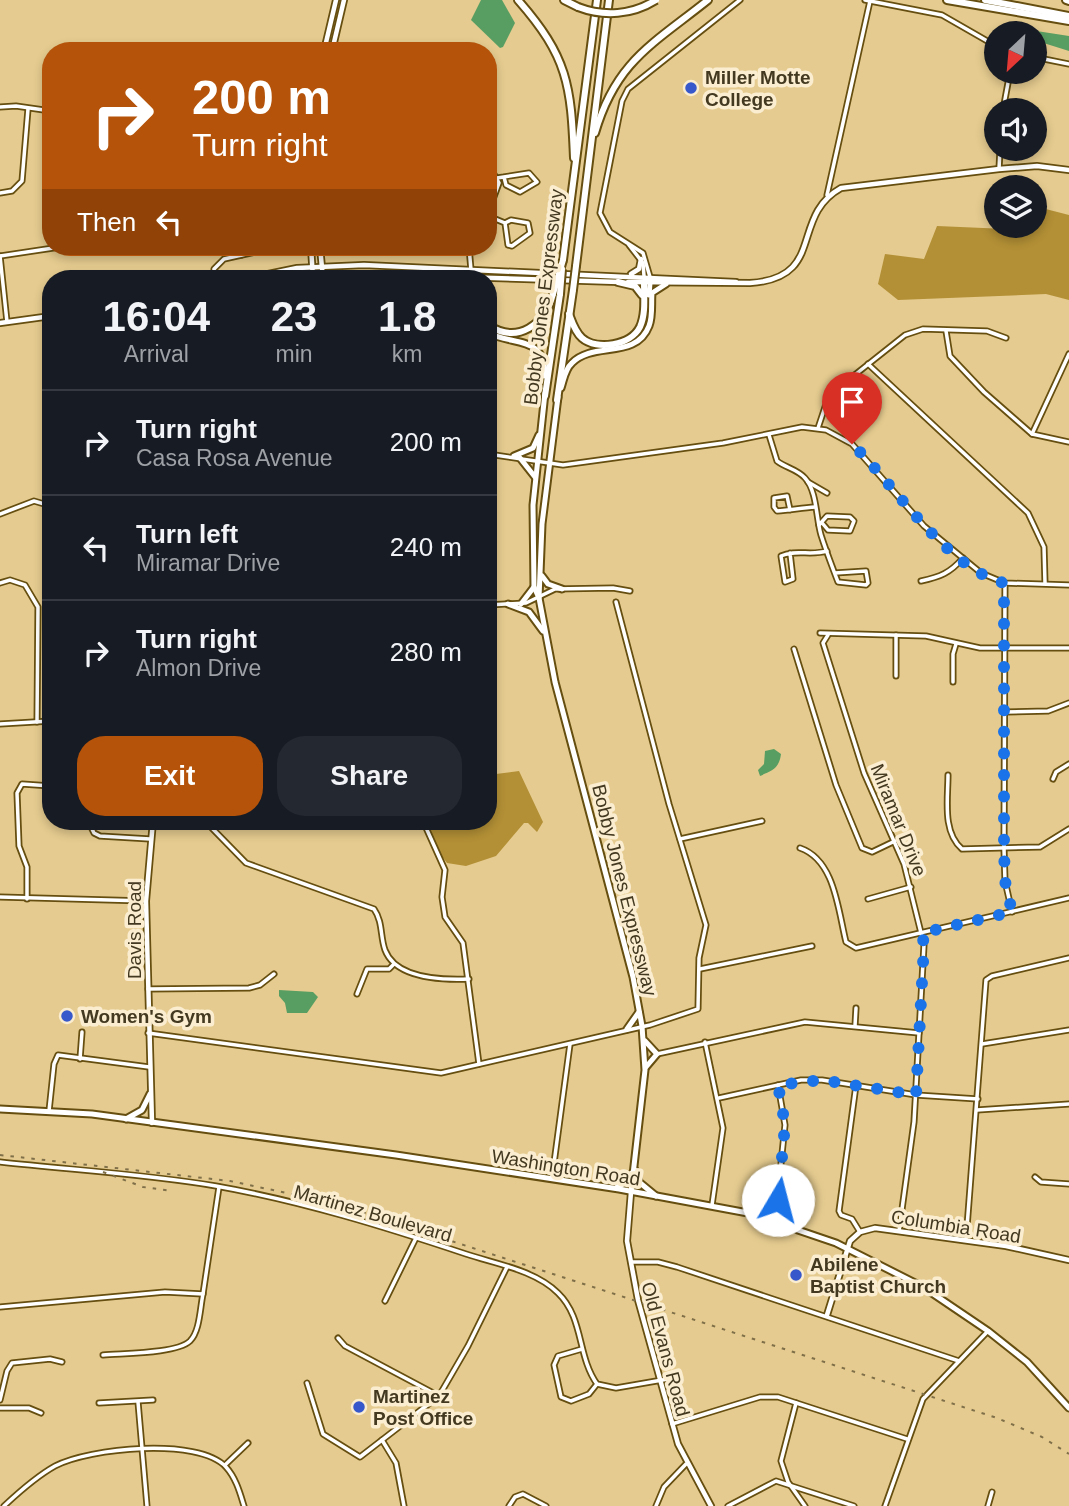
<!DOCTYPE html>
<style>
:root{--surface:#171b24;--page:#242831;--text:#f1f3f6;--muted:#9ea1a6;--line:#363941;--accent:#b45309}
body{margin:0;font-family:Arial,sans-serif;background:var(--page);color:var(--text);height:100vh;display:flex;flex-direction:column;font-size:26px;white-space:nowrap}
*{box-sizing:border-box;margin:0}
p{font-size:23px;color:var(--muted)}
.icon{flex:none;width:38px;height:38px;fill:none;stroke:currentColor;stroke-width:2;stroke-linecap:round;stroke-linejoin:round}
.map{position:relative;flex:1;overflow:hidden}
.panel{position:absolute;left:42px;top:270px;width:455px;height:560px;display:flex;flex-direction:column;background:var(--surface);border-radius:28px;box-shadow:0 4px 10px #0003}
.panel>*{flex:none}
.banner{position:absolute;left:42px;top:42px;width:455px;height:214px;border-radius:28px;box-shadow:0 4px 10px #0003;background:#b45309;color:#fff;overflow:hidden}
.needle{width:46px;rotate:206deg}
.fabs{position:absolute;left:984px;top:21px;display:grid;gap:14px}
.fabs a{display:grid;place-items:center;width:63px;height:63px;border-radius:50%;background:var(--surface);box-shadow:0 4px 10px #0003;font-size:35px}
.pin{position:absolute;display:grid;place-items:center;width:60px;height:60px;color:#fff;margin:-72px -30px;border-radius:50% 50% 50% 0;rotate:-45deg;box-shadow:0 0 7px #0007}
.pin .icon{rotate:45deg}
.me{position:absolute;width:77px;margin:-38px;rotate:8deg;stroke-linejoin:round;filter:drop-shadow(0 0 5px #0008)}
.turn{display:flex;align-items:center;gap:24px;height:147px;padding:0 35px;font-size:32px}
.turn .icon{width:91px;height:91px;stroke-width:2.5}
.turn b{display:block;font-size:49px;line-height:60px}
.then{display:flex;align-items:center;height:66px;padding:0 35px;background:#0003;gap:14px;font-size:26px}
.eta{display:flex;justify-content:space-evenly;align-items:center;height:119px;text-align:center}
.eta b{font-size:42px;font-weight:700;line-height:49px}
.button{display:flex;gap:14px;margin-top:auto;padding:14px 35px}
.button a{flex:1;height:80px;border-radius:28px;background:var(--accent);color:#fff;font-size:28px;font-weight:700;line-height:80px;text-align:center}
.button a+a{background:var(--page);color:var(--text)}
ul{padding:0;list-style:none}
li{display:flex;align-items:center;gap:21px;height:105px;padding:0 35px;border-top:2px solid var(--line)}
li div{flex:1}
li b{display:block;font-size:26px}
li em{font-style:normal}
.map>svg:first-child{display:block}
.forest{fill:#b39036}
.water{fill:#589e62}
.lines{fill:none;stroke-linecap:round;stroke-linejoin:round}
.street-casing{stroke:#654e10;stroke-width:7}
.secondary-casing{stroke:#654e10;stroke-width:8}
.primary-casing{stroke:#654e10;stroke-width:9}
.highway-casing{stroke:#654e10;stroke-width:10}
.street{stroke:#fff;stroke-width:3.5}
.secondary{stroke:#fff;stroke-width:4.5}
.primary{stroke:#fff;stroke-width:5}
.highway{stroke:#fff;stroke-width:6}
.rail{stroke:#80704a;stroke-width:2;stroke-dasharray:3.5 7;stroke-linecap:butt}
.highway-bridge-casing{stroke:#654e10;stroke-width:10;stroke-linecap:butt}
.highway-bridge{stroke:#fff;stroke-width:6}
.route{stroke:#1a73e8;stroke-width:12;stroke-dasharray:0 21.6}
.poi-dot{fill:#3758ca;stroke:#faedd0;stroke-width:2.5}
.labels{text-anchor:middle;stroke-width:7;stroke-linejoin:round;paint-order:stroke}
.poi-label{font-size:19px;font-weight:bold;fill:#433920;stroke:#faedd0;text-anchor:start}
.street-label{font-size:19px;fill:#433920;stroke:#faedd0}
</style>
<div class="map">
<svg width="1069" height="1506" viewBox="0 0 1069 1506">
<rect width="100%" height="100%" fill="#e5cb8f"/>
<g class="forest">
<path d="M1034,206L1069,215V300L1046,294L898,300L878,284L885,254L924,259L937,226L1030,230L1034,226Z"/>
<path d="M519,771L543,822L537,832L528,823H524L496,856L466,866L447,863L440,854L427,821H488V775Z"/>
</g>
<g class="water">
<path d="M481,0H502L515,23L503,47L500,48L471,20Z"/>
<path d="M1030,30L1069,36V51L1034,40V33H1027Z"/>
<path d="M774,749L781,754C779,770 770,771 760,776L758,770L764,764L765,751Z"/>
<path d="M279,990L313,992L318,997L307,1013H287L285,1003L279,996Z"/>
</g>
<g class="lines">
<g class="street-casing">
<g id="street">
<path d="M865,0L942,15L996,46"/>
<path d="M1034,57L1069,64"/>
<path d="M0,107L16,106L51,111"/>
<path d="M1003,110L1010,72"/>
<path d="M488,164L499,183L488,213"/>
<path d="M999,169L1000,149"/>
<path d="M497,178L529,173L537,182L520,192L506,185L504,177"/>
<path d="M0,193L12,191L22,181L28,109"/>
<path d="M827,195L870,1"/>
<path d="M488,216L505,223L511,220L528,223L530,233L512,246L508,245L505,223"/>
<path d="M629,245L643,263L644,276"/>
<path d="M469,247L471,270"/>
<path d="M241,255L242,247"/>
<path d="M0,256L7,322"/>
<path d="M0,256L60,247"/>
<path d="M650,277L643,253L610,232L600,213L622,101L628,89L740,0"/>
<path d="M214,278V269L224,259L278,247"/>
<path d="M946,331L950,356L984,392L1032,434L1069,442"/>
<path d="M868,364L1028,513L1044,547L1045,583"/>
<path d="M818,428L826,404L837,389L905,335L923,329L987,331L1006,338"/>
<path d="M1032,434L1069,354"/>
<path d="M769,435L777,461C786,468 797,469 805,478C817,491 816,518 821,535C826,551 832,566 838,582L866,585L868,583L866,571L835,573"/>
<path d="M488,454L563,465L723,443L802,427L826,430L852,444L924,526L981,573L1005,583L1069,585"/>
<path d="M808,482L827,493"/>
<path d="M790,510L787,496L774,498V507L777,511C790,510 802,508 815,507"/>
<path d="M0,514L34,501L51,506"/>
<path d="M819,525L827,516L850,517L854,521L850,531L828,530L823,524"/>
<path d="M790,553L793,579L785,582L781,556C795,549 811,556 827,551"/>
<path d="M921,581C940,577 950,573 963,558"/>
<path d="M0,583L10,580L25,585L38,607L37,722"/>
<path d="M1005,583L1004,849L1005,881L1012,912"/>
<path d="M488,605L526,603L555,589L613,588L630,591"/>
<path d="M820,633L926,636L980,648H1069"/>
<path d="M828,635L823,643L864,773L904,864L924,945L914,1122L899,1231"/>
<path d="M794,649L836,785L862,848L872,852L895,841"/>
<path d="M896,676V635"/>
<path d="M953,682V654L956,644"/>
<path d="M1006,712L1048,711L1069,703"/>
<path d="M0,724L51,721"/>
<path d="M948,775C948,799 942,832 962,849L1040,847L1069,829"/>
<path d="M1053,779L1056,772L1069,764"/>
<path d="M88,821L94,833L100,836L150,839"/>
<path d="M205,821L246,863L374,909C383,922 380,936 385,950C396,979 444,980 469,979"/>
<path d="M423,821L445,870L442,897L445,917L463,943L479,1064"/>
<path d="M680,839L762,821"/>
<path d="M800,848C835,860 838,910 846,942L856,948L1069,898"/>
<path d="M0,897L146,901"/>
<path d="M27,899V867L19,846L17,793L22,784L51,786"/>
<path d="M868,899L911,887"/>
<path d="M700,969L812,946"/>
<path d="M148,989L249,988L260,985L274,974"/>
<path d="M357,994L367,969H389L394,964"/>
<path d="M855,1026L856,1008"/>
<path d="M148,1033L441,1073L650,1025L698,1009L699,958L706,925L669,804L616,602"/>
<path d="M705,1042L723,1128L712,1205"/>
<path d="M982,1044L1069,1030"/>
<path d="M657,1054L805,1022L919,1033"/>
<path d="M80,1059L82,1032"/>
<path d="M856,1085L839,1211L841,1215L852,1219L860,1232"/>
<path d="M719,1098L801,1080H822L916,1095L978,1099"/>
<path d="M977,1110L1069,1104"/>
<path d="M49,1111L54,1064L58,1055L149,1067"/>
<path d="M0,1162C72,1170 145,1174 216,1186C301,1201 385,1227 466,1254C496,1264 535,1270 558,1293C584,1318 577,1356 597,1384L616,1388L668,1379"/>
<path d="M1035,1177L1041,1182L1069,1184"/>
<path d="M552,1178L570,1044"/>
<path d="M775,1221L785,1125L778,1085"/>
<path d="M966,1240L986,980L992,976L1069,958"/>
<path d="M631,1262H658L677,1267L959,1361"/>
<path d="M385,1301L416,1238"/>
<path d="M0,1307L165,1292L203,1294L219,1187"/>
<path d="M338,1338L345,1346L439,1396"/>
<path d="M582,1349L558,1356L554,1365L561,1397L571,1401L589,1394L597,1384"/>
<path d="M103,1355C122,1353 176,1354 190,1341C200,1331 200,1308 203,1294"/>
<path d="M307,1383L323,1434L360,1457L439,1396L468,1346L507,1267"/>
<path d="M0,1400L7,1371L12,1363L50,1359L62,1362"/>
<path d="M138,1402L147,1506"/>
<path d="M99,1403L153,1400"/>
<path d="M796,1403L781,1461L788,1482L805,1506"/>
<path d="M0,1408H29L41,1413"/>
<path d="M672,1424L760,1397H778L907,1439"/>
<path d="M382,1440L396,1463L404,1506"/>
<path d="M225,1465L248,1443"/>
<path d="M4,1506C19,1492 37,1476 55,1466C89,1448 198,1437 226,1467C236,1478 240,1493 244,1506"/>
<path d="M509,1506L515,1497L523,1494L546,1506"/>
<path d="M656,1506L664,1487L686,1464"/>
<path d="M728,1506L776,1481L854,1506"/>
<path d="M885,1506L923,1399L988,1331"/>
<path d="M988,1506L992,1492"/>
</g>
</g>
<g class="secondary-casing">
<g id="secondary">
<path d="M324,51L336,0"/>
<path d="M332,51L344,0"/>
<path d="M311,247L313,278"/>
<path d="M320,247L323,278"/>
<path d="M631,274L639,269L641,259"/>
<path d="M248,278L297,268L364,265L736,282"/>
<path d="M294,278L363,274L619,282"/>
<path d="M628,282L750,283C827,278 789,217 841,188L999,169L1037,166L1069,170"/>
<path d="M0,323L51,316"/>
<path d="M152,1123L146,901L153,821"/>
<path d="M631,1192L627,1241L638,1300L678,1444L711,1506"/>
<path d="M827,1315L850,1241L860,1232L875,1228L1006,1246L1069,1260"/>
</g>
</g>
<g class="primary-casing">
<g id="primary">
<path d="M649,295L650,283"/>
<path d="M488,333C515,346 545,335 545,376"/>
<path d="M561,388C564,379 565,369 572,363C593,341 636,360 649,326C653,316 651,303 652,293L666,284"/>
<path d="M545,393L533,505L534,587L539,598L555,682L633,977L642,1026L645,1070L631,1192"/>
<path d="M514,456L533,448L539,435"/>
<path d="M520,458L535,477"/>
<path d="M542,576L548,584L562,589"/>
<path d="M539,598L542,524L558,397"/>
<path d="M508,604L529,612L543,631"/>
<path d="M521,604L534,587"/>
<path d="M627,1029L639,1012"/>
<path d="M645,1041L657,1054L646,1067"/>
<path d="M0,1109L92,1114L396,1155L619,1189L748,1213L836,1243L923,1287L988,1331L1027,1362L1069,1408"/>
<path d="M126,1119L142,1110L150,1094"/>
<path d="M635,1170L639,1182L656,1196"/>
<path d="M617,1187L625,1183L632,1173"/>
</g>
</g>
<g class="highway-casing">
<g id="highway">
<path d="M518,0C568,57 571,85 574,158"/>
<path d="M564,0L578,7"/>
<path d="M947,0L1069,21"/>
<path d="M985,0L1069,16"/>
<path d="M1066,0L1069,1"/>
<path d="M595,133C616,61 653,44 708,0"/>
<path d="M563,260L597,0"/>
<path d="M576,266L609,0"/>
<path d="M472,277V278"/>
<path d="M618,282L635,286L642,295"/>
<path d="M569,314C572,322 575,332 582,338C597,351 631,345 640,327C646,314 644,297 644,283"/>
<path d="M488,325C518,345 545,324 553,294"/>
<path d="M545,396L560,294"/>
<path d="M557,400L573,290"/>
</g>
</g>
<use href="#street" class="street"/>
<use href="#secondary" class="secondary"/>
<use href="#primary" class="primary"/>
<use href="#highway" class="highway"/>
<g class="rail">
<path d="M0,1155L230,1181L334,1203L997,1418L1042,1437L1069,1454"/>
<path d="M103,1172L143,1187L173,1191"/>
</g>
<g class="highway-bridge-casing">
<g id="highway-bridge">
<path d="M578,7C604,17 632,15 656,0"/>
<path d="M573,290L576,266"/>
<path d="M553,294L563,260"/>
<path d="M560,294L562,269"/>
</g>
</g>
<use href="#highway-bridge" class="highway-bridge"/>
</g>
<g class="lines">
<path class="route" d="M778,1200L785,1125L778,1085L822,1080L916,1095L924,945L922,933L1012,912L1005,881L1004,849V583C946,568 895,485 852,444"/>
</g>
<g class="poi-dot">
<circle cx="691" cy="88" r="7"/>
<circle cx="67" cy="1016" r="7"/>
<circle cx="796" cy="1275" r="7"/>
<circle cx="359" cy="1407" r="7"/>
</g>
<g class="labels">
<g class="poi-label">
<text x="705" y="84">Miller Motte<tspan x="705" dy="22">College</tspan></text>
<text x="81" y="1023">Women's Gym</text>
<text x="810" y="1271">Abilene<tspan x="810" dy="22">Baptist Church</tspan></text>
<text x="373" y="1403">Martinez<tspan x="373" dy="22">Post Office</tspan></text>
</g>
<g class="street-label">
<text transform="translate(543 297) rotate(-83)" y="7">Bobby Jones Expressway</text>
<text transform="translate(899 820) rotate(68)" y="7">Miramar Drive</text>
<text transform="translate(625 890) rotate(76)" y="7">Bobby Jones Expressway</text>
<text transform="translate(134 930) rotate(-90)" y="7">Davis Road</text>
<text transform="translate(566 1167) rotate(9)" y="7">Washington Road</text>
<text transform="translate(373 1213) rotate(16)" y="7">Martinez Boulevard</text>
<text transform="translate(956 1226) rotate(9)" y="7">Columbia Road</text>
<text transform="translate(666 1349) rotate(75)" y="7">Old Evans Road</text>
</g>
</g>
</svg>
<div class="fabs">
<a><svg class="needle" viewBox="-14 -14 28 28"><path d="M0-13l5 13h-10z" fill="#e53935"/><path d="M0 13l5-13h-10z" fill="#9ea1a6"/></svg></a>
<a><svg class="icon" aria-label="sound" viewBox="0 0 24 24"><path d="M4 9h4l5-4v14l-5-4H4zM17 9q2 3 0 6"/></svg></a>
<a><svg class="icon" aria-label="layers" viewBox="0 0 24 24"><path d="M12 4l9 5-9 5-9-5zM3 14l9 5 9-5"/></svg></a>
</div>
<div class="pin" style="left:852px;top:444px;background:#d93025"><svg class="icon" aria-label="arrive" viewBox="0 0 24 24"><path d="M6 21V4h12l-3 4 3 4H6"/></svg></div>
<svg class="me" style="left:778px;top:1200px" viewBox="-20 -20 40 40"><circle r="19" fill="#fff"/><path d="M0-13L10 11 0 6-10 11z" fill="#1a73e8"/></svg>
<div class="banner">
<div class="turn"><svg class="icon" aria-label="right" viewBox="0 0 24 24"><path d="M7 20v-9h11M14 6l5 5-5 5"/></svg><div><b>200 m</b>Turn right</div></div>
<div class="then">Then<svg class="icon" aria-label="left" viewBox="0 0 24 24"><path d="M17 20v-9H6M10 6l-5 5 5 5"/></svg></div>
</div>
<section class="panel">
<div class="eta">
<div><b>16:04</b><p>Arrival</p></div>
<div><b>23</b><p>min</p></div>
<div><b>1.8</b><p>km</p></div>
</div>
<ul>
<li><svg class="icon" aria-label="right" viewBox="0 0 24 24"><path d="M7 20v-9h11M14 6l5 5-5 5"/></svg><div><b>Turn right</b><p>Casa Rosa Avenue</p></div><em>200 m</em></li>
<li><svg class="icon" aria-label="left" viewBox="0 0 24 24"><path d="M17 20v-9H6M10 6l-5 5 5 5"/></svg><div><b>Turn left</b><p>Miramar Drive</p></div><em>240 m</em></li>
<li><svg class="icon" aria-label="right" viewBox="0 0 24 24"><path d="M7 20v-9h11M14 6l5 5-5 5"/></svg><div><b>Turn right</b><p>Almon Drive</p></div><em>280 m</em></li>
</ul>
<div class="button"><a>Exit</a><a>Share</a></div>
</section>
</div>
